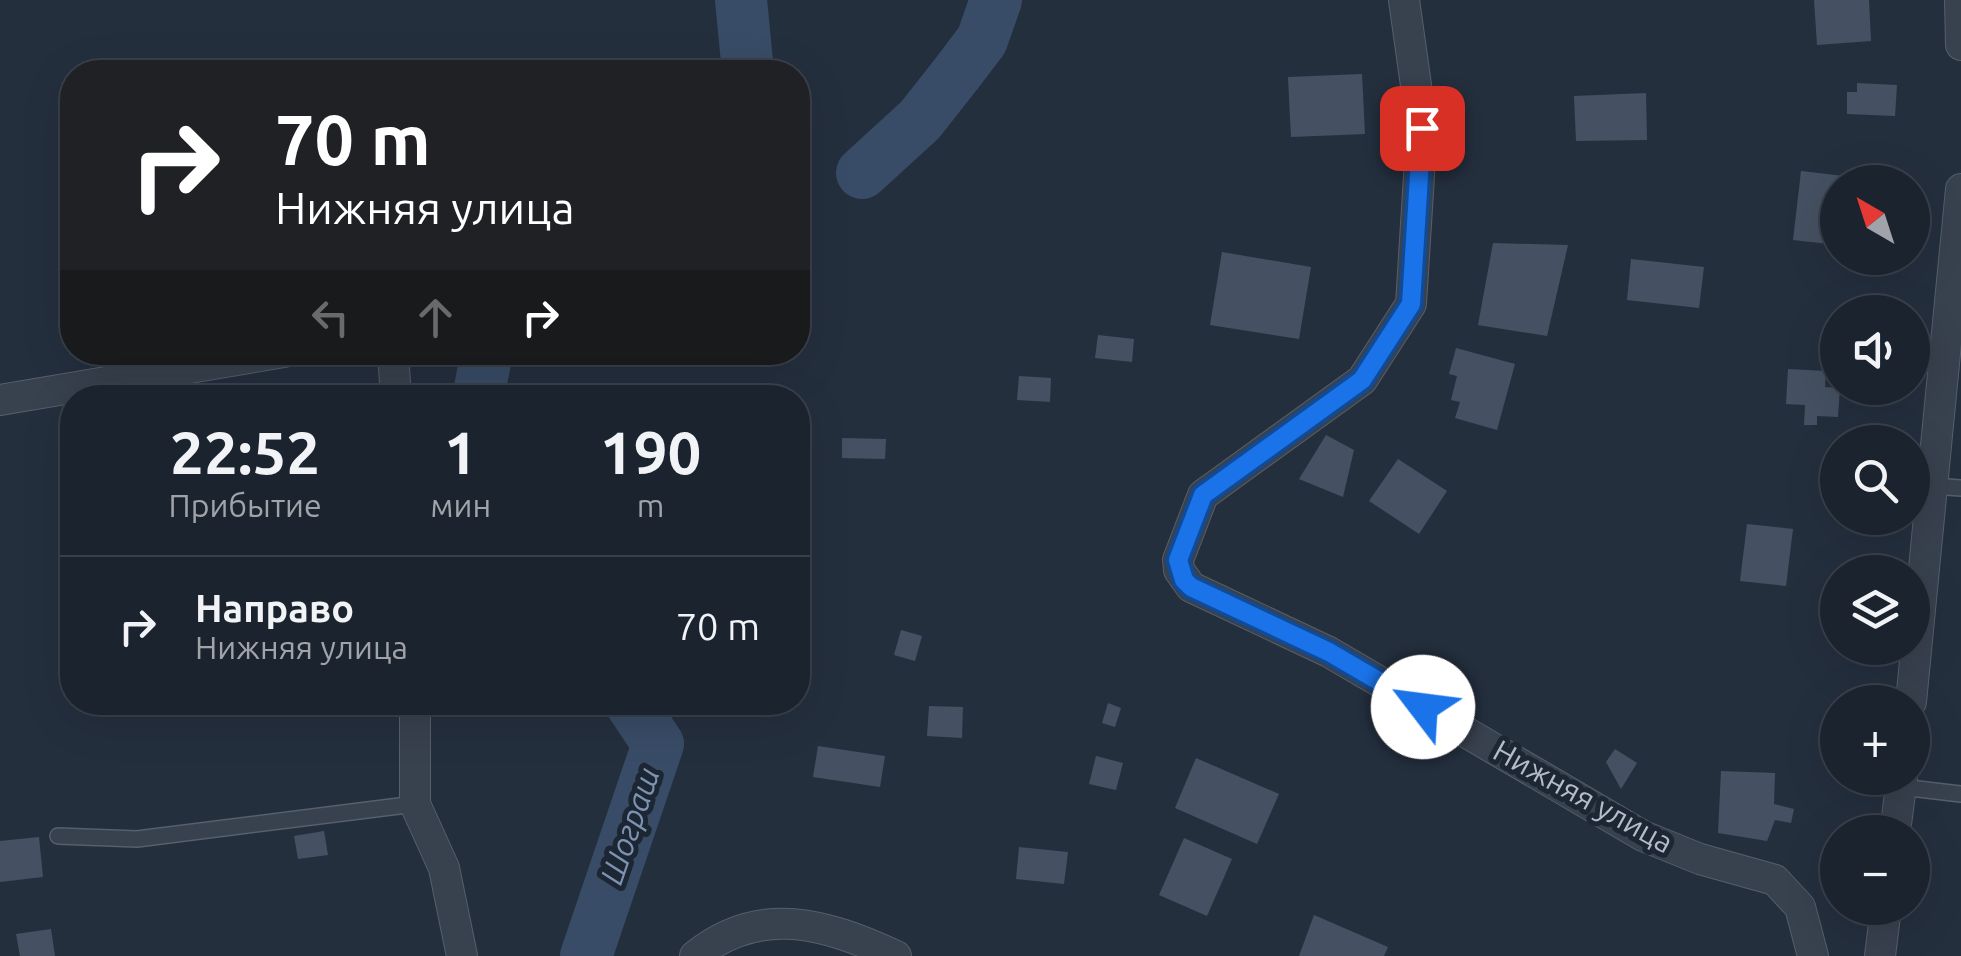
<!DOCTYPE html>
<html lang="ru">
<meta charset="utf-8">
<style>
:root{--surface:#1b232e;--page:#242b36;--text:#f1f3f6;--muted:#a0a4aa;--line:#39404a}
body{margin:0;font-family:Ubuntu,sans-serif;background:var(--page);color:var(--text);height:100vh;display:flex;flex-direction:column;font-size:38px;white-space:nowrap}
*{box-sizing:border-box;margin:0}
p{font-size:32px;color:var(--muted)}
.icon{flex:none;width:55px;height:55px;fill:none;stroke:currentColor;stroke-width:2;stroke-linecap:round;stroke-linejoin:round}
.map{position:relative;flex:1;overflow:hidden}
.drawer{position:absolute;left:60px;top:385px;width:750px;height:330px;display:flex;flex-direction:column;background:var(--surface);border-radius:40px;box-shadow:0 10px 40px #0002,0 0 0 2px var(--line)}
.drawer>*{flex:none}
.top-card{position:absolute;left:60px;top:60px;width:750px;height:305px;border-radius:40px;box-shadow:0 10px 40px #0002,0 0 0 2px var(--line);background:#202124;color:#fff;overflow:hidden}
.needle{width:65px;rotate:321deg}
.controls{position:absolute;left:1820px;top:165px;display:grid;gap:20px}
.controls a{display:grid;place-items:center;width:110px;height:110px;border-radius:50%;background:var(--surface);box-shadow:0 10px 40px #0002,0 0 0 2px var(--line);font-size:50px}
.pin{position:absolute;display:grid;place-items:center;width:85px;height:85px;color:#fff;margin:-42px;border-radius:20px;box-shadow:0 5px 15px #0006}
.me{position:absolute;width:110px;margin:-55px;rotate:300deg;stroke-linejoin:round;filter:drop-shadow(0 0 8px #0008)}
.turn{display:flex;align-items:center;gap:35px;height:210px;padding:0 50px;font-size:45px}
.turn .icon{width:130px;height:130px;stroke-width:2.5}
.turn b{display:block;font-size:70px;line-height:85px}
.lanes{display:flex;align-items:center;height:95px;padding:0 50px;background:#0003;justify-content:center;gap:50px;direction:ltr}
.lanes .off{opacity:.35}
.eta{display:flex;justify-content:space-evenly;align-items:center;height:170px;text-align:center}
.eta b{font-size:60px;font-weight:700;line-height:70px}
ul{padding:0;list-style:none}
li{display:flex;align-items:center;gap:30px;height:140px;padding:0 50px;border-top:2px solid var(--line)}
li div{flex:1}
li b{display:block;font-size:38px}
li em{font-style:normal}
.map>svg:first-child{display:block}
.lines{fill:none;stroke-linecap:round;stroke-linejoin:round}
.river{stroke:#394c67;stroke-width:52}
.building{fill:#455162}
.service-casing{stroke:#565f6c;stroke-width:18}
.minor-casing{stroke:#565f6c;stroke-width:32}
.service{stroke:#38414e;stroke-width:15}
.minor{stroke:#38414e;stroke-width:30}
.route-casing{stroke:#114b97;stroke-width:25}
.route{stroke:#1a73e8;stroke-width:18}
.labels{text-anchor:middle;stroke-width:10;stroke-linejoin:round;paint-order:stroke}
.street-label{font-size:30px;fill:#b4bcc9;stroke:#1d2633}
.water-label{font-size:32px;font-style:italic;fill:#7c92b1;stroke:#1d2633}
</style>
<div class="map">
<svg width="1961" height="956" viewBox="0 0 1961 956">
<rect width="100%" height="100%" fill="#242f3e"/>
<g class="lines">
<g class="river">
<path d="M741,0L748,72"/>
<path d="M862,173L920,120L957,73L982,40L996,0"/>
<path d="M478,398L487,352"/>
<path d="M586,956L658,744L630,702"/>
</g>
</g>
<g class="building">
<path d="M1814,0H1869L1871,41L1817,45Z"/>
<path d="M1362,74L1365,134L1291,137L1288,77Z"/>
<path d="M1857,83L1897,85L1895,116L1847,114V92H1857Z"/>
<path d="M1646,93L1647,140L1576,141L1574,96Z"/>
<path d="M1801,171L1870,179V182H1838V245L1793,240Z"/>
<path d="M1493,243L1568,245L1547,336L1478,325Z"/>
<path d="M1222,252L1311,267L1299,339L1210,325Z"/>
<path d="M1631,259L1704,267L1699,308L1627,300Z"/>
<path d="M1098,335L1134,339L1132,362L1095,358Z"/>
<path d="M1456,348L1515,364L1497,430L1455,418L1460,402L1451,400L1457,376L1449,374Z"/>
<path d="M1788,369L1826,371L1825,387L1840,388L1838,417L1817,416V425H1804L1805,405L1786,404Z"/>
<path d="M1019,376L1051,378L1050,402L1017,400Z"/>
<path d="M1326,435L1354,450L1343,497L1299,479Z"/>
<path d="M842,438L886,439L885,459L842,458Z"/>
<path d="M1398,459L1447,491L1419,534L1369,501Z"/>
<path d="M1747,524L1793,529L1786,586L1740,581Z"/>
<path d="M901,630L922,636L915,661L894,655Z"/>
<path d="M1108,703L1121,708L1115,727L1102,723Z"/>
<path d="M929,706L963,707L962,738L927,736Z"/>
<path d="M818,746L885,756L880,787L813,777Z"/>
<path d="M1615,749L1637,763L1621,789L1606,762Z"/>
<path d="M1096,756L1123,763L1116,790L1089,784Z"/>
<path d="M1196,758L1279,794L1257,844L1175,808Z"/>
<path d="M1721,771L1775,773L1774,804L1794,809L1791,823L1775,820L1767,841L1718,833Z"/>
<path d="M324,831L328,855L298,859L294,836Z"/>
<path d="M39,837L43,877L0,882V841Z"/>
<path d="M1184,838L1232,859L1207,916L1159,895Z"/>
<path d="M1019,847L1068,852L1064,884L1016,879Z"/>
<path d="M1314,915L1388,947L1384,956H1299Z"/>
<path d="M51,929L55,956H20L16,934Z"/>
</g>
<g class="lines">
<g class="service-casing">
<g id="service">
<path d="M1933,486L1961,488"/>
<path d="M1901,787L1961,794"/>
<path d="M58,836L137,839L415,804"/>
</g>
</g>
<g class="minor-casing">
<g id="minor">
<path d="M1404,0L1422,128L1411,304L1362,380L1203,495L1178,560L1179,570L1191,587L1329,652L1643,836L1700,859L1775,880L1800,907L1813,956"/>
<path d="M1960,0L1961,45"/>
<path d="M393,352L396,398"/>
<path d="M0,400L284,352"/>
<path d="M415,702V804L444,868L462,956"/>
<path d="M1911,702L1961,189"/>
<path d="M1895,832L1902,778"/>
<path d="M695,956C761,903 826,924 896,956"/>
<path d="M1880,956L1886,908"/>
</g>
</g>
<use href="#service" class="service"/>
<use href="#minor" class="minor"/>
</g>
<g class="lines">
<g class="route-casing">
<path id="route" d="M1422,128L1411,304L1362,380L1203,495L1178,560L1184,580L1191,587L1329,652L1423,707"/>
</g>
<use href="#route" class="route"/>
</g>
<g class="labels">
<g class="street-label">
<text transform="translate(1583 797) rotate(29)" y="10">Нижняя улица</text>
</g>
<g class="water-label">
<text transform="translate(630 826) rotate(-71)" y="11">Шограш</text>
</g>
</g>
</svg>
<div class="controls">
<a><svg class="needle" viewBox="-14 -14 28 28"><path d="M0-13l5 13h-10z" fill="#e53935"/><path d="M0 13l5-13h-10z" fill="#a0a4aa"/></svg></a>
<a><svg class="icon" aria-label="sound" viewBox="0 0 24 24"><path d="M4 9h4l5-4v14l-5-4H4zM17 9q2 3 0 6"/></svg></a>
<a><svg class="icon" aria-label="search" viewBox="0 0 24 24"><circle cx="10" cy="10" r="6"/><path d="M15 15l6 6"/></svg></a>
<a><svg class="icon" aria-label="layers" viewBox="0 0 24 24"><path d="M12 4l9 5-9 5-9-5zM3 14l9 5 9-5"/></svg></a>
<a>+</a>
<a>−</a>
</div>
<div class="pin" style="left:1422px;top:128px;background:#d93025"><svg class="icon" aria-label="arrive" viewBox="0 0 24 24"><path d="M6 21V4h12l-3 4 3 4H6"/></svg></div>
<svg class="me" style="left:1423px;top:707px" viewBox="-20 -20 40 40"><circle r="19" fill="#fff"/><path d="M0-13L10 11 0 6-10 11z" fill="#1a73e8"/></svg>
<div class="top-card">
<div class="turn"><svg class="icon" aria-label="right" viewBox="0 0 24 24"><path d="M7 20v-9h11M14 6l5 5-5 5"/></svg><div><b>70 m</b>Нижняя улица</div></div>
<div class="lanes"><svg class="icon off" aria-label="left" viewBox="0 0 24 24"><path d="M17 20v-9H6M10 6l-5 5 5 5"/></svg><svg class="icon off" aria-label="ahead" viewBox="0 0 24 24"><path d="M12 20V5M6 11l6-6 6 6"/></svg><svg class="icon" aria-label="right" viewBox="0 0 24 24"><path d="M7 20v-9h11M14 6l5 5-5 5"/></svg></div>
</div>
<section class="drawer">
<div class="eta">
<div><b>22:52</b><p>Прибытие</p></div>
<div><b>1</b><p>мин</p></div>
<div><b>190</b><p>m</p></div>
</div>
<ul>
<li><svg class="icon" aria-label="right" viewBox="0 0 24 24"><path d="M7 20v-9h11M14 6l5 5-5 5"/></svg><div><b>Направо</b><p>Нижняя улица</p></div><em>70 m</em></li>
</ul>
</section>
</div>
